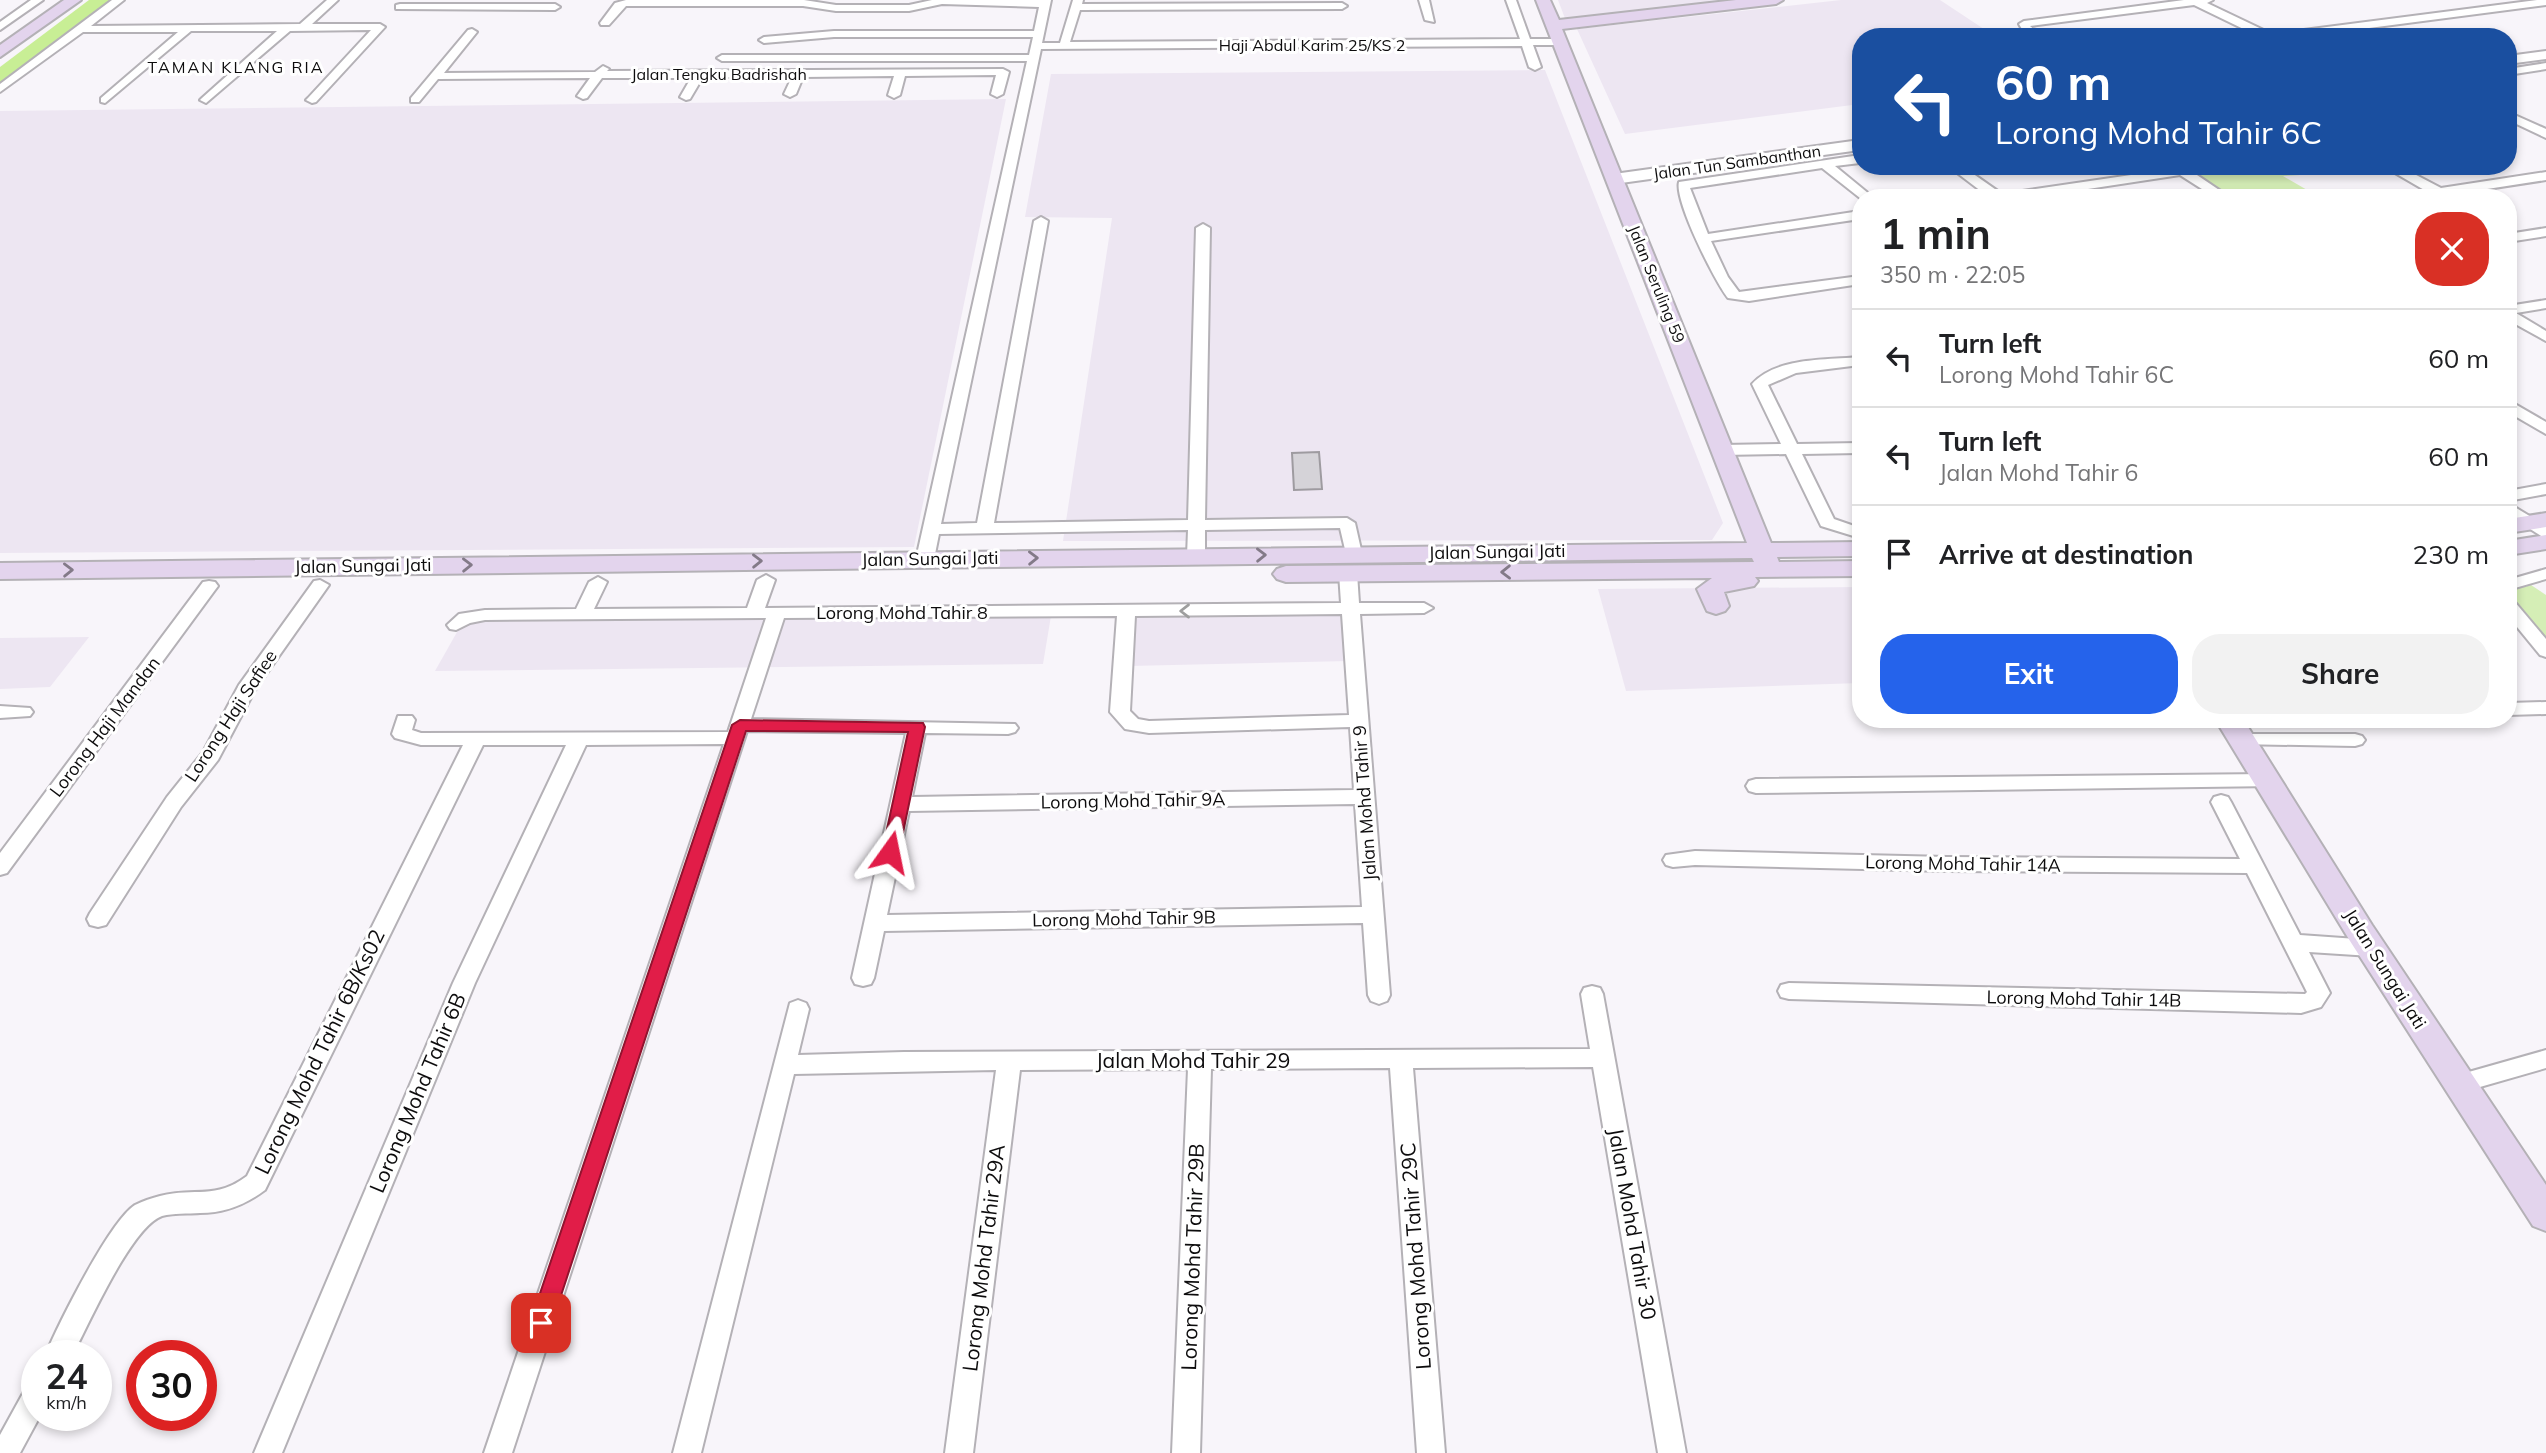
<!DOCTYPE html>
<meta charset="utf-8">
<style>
:root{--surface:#fff;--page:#f2f2f2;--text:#202124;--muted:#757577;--line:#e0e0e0;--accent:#2563eb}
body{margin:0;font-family:Mulish,sans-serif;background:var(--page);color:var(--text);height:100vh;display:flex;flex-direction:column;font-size:26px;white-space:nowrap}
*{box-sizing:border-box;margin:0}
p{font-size:23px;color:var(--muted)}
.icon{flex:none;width:38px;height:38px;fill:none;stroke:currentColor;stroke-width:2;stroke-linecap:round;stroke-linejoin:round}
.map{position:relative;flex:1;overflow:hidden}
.details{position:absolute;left:1852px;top:189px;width:665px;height:539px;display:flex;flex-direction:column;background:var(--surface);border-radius:28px;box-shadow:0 4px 10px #0003}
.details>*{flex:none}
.banner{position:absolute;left:1852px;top:28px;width:665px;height:147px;border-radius:28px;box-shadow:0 4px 10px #0003;background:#1a4fa0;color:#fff;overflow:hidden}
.speed{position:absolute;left:21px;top:1340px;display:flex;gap:14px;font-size:35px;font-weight:700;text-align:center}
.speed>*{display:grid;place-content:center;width:91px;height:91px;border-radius:50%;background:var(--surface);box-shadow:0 4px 10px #0003;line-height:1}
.speed small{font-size:18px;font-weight:400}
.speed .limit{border:10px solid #d22;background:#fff;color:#111}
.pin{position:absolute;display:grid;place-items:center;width:60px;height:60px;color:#fff;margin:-30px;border-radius:14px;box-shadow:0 4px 10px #0006}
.me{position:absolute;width:77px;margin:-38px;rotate:12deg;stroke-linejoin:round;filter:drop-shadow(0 0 5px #0008)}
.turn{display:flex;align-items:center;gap:24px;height:147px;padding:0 28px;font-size:32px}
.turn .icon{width:91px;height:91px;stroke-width:2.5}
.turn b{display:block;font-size:49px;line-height:60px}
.round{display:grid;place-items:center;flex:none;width:74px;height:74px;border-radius:28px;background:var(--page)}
.headline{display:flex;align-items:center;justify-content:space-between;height:119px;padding:0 28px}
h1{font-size:42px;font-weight:700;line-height:52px}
.primary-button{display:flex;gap:14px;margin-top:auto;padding:14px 28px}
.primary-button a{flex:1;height:80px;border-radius:28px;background:var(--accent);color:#fff;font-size:28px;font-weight:700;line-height:80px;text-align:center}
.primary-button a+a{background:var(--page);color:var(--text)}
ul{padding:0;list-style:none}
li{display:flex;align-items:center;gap:21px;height:98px;padding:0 28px;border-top:2px solid var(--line)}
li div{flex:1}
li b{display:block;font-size:26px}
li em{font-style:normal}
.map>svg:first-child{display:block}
.built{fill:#ede6f2}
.green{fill:#d5eeb6}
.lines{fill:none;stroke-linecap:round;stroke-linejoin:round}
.river{fill:#c8ee95;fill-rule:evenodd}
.building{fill:#d5d3d8;stroke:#9e9ba0;stroke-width:2}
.minor-casing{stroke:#b4b1b6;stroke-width:4}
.tertiary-casing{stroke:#b4b1b6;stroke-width:4}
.secondary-casing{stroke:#b4b1b6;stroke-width:4}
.minor{fill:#fff;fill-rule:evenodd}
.tertiary{fill:#fff;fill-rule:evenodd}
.secondary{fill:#e3d4ed;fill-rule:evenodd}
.oneway{stroke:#837a88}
.oneway2{stroke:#9e9e9e}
.route{fill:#e11d48;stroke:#92132f;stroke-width:2}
.labels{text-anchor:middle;stroke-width:6;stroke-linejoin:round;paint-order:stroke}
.far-street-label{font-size:16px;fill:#0d0c0d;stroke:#fff}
.far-neighbourhood-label{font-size:16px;letter-spacing:2px;fill:#0d0c0d;stroke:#fff}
.street-label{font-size:18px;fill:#0d0c0d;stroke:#fff}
.near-street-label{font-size:21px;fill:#0d0c0d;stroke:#fff}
</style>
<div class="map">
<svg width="2546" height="1453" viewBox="0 0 2546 1453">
<rect width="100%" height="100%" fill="#f8f5fa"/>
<g class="built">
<path d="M1558,0H1753L1566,21Z"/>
<path d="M1841,0H1940L1996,37H1860V104L1625,134L1577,29Z"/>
<path d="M1545,70L1723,523L1712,540L1063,541L1112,218L1025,217L1051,74Z"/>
<path d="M1006,99L914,547L0,553V111Z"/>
<path d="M1860,587V683L1626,691L1598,589Z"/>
<path d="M1344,615L1349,661L1129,666L1133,616Z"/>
<path d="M1051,616L1043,664L435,671L461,625L477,620Z"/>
<path d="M89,637L50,687L0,689V638Z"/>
</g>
<g class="green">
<path d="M2249,166H2386L2393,170L2283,176L2321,198H2233L2194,175Z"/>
<path d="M2531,585L2546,595V643L2508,595V591Z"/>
</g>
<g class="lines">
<path class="river" d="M89,0H110L7,81L0,83V67Z"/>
</g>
<path class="building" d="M1319,452L1322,489L1294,490L1292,453Z"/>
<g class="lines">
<g class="minor-casing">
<g id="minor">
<path d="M31,0H43L0,30V22Z"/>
<path d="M112,0H124L91,26L300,24L327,0H338L312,24H380L385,27L316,102L312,103L306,100L308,98L371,30L290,31L206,103L200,100L202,98L277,31H191L105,103L101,102V98L178,32H83L0,92V84Z"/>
<path d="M626,0H804L836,5H909L932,0H1051L1042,43H1060L1073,0H1083L1082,4L1342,3L1347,6L1342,9L1080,10L1070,42L1520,39L1506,0H1516L1530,39H1560L1565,42L1560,45H1533L1541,67L1535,70L1529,67L1522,46L1041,49L941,524L977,523L1034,221L1041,217L1048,221L994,523L1188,520L1196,228L1203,224L1210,228L1205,520L1347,518L1355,523L1362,554L1353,559L1347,558L1340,528L1205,530V556L1196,561L1187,556L1188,530L939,534L934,559L925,564L916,559L1027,61H722L717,58L722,55H1029L1033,37H834L764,43L759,40L764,37L834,31H1034L1039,7L942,4L909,11H836L803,6H626L609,25H601L600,23L615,3Z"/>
<path d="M1419,0H1429L1434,22L1425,20Z"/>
<path d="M2184,0H2213L2207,3L2272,34L2537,0H2546V5L2300,37H2260L2194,5L2030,26L2044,37C2032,37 2025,36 2019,24L2024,21Z"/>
<path d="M400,4H555L560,7L555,10L396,9V5Z"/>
<path d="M472,29L477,32L444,73L595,72L603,66L609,69L607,71L1003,69L1009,72L1003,94L997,97L991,94L996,75L905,76L900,95L894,98L888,95L894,76L803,77L796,94L790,97L784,94L792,77H703L690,99L686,100L680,97L691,78H602L587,98L583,99L577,96L590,78L438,79L419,102H411V98L468,30Z"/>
<path d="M2546,63V69L2508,75V69Z"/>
<path d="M2508,112L2546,129V138L2508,120Z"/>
<path d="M1860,155V163L1835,166L1874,198H1860L1822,168L1690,188L1708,234L1860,211V219L1711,241L1728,277L1739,292L1860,276V284L1749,301L1728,298C1715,282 1674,200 1679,182Z"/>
<path d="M1948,166H1962L2002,194L2172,169L2174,166H2224L2194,173L2231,198H2216L2180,175L2028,198H1990Z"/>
<path d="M2383,166H2399L2441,188L2546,172V180L2429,198H2396L2426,191Z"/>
<path d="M2546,228V236L2508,242V234Z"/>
<path d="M2546,300V308L2516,313L2546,331V341L2508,320V306Z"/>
<path d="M1860,357V365L1796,373L1768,385L1797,444L1860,443V453L1802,454L1834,519L1860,528V538L1821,526L1786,454L1722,455L1714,450L1722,445L1781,444L1752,384C1776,357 1827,360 1860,357Z"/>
<path d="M2508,400L2546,422V434L2508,412Z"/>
<path d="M2546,484V494L2508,501V491Z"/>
<path d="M2508,503L2546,526V539L2508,515Z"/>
<path d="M1348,568L1357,573L1359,603H1424L1433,608L1424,613L1360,614L1390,995L1387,1001L1379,1004L1371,1001L1368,995L1363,923L884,931L874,978L871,984L863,986L855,984L852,978L906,733L747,731L512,1453H484L724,744L586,745L475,983L282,1453H254L453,983L566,745H483L265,1190C245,1205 225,1213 200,1213C187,1214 174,1213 162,1216C131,1227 88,1326 72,1356H45C58,1325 109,1222 135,1205C143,1201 152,1198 160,1196C196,1187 215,1200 247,1176L463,745H421L395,738L392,734L398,716H412L415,720L412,730L421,733L728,732L766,618L485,620L470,623L456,630L450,629L447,625L459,614L485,610L576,609L589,582L598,577L607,582L594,609L747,608L757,580L766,575L775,580L765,608L1341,603L1339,573ZM1342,614L1349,715L1149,721L1138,719L1130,711L1135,616ZM1117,616L1110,712L1125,729L1149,733L1350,727L1354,790L912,797L925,733L1008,734L1015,732L1018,728L1015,724L751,719L784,618ZM1355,804L1362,907L887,915L909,811Z"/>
<path d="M2546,569V579L2508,590V580Z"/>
<path d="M320,580L329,585L255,690L218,760L181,807L106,925L98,927L90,925L87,919L90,913L167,797L203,752L239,685L314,581Z"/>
<path d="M209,581L215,582L218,586L215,590L7,873L0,875V853L203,582Z"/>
<path d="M2508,600L2514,601L2546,639V657L2540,655L2508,616Z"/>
<path d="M2546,702V714L2508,715V703Z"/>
<path d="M0,706L30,708L33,712L30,716L0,718Z"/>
<path d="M2242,734H2355L2362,736L2365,740L2362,744L2355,746L2235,744L2232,740L2235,736Z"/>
<path d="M2269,774L2276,776L2279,781L2276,786L1756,793L1749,791L1746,786L1749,781L1756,779Z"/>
<path d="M2221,795L2228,797L2231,802L2300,935L2371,940L2379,942L2382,948L2379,954L2371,956L2309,952L2330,993L2321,1007L2301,1013L1789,999L1781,997L1778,991L1781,985L1789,983L2305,994L2307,992L2247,873L1947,871L1695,865L1673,867L1666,865L1663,860L1666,855L1695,851L1947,857L2240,859L2211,802L2214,797Z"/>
<path d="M1592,986L1600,988L1603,994L1686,1453H1658L1593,1067L1413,1068L1445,1453H1417L1390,1068L1211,1069L1200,1453H1172L1188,1069L1020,1070L973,1453H945L996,1070L794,1074L701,1453H673L790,1003L798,1000L806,1003L809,1009L798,1055L904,1052L1590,1049L1581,994L1584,988Z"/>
<path d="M2546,1050V1068L2459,1093L2451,1091L2447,1084L2451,1077Z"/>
<path d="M37,1382V1416H40L20,1453H0V1435L27,1386Z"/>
</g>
</g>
<g class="tertiary-casing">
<g id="tertiary">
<path d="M2546,51V59L2508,64V56Z"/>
<path d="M1860,140V150L1614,184L1606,179L1614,174Z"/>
</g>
</g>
<g class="secondary-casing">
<g id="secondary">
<path d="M64,0H81L0,57V45Z"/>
<path d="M1536,0H1550L1559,20L1736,0H1783L1776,4L1562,29L1771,543L1860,542V556L1777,557L1779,562L1860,561V576L1755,577L1758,581L1754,586L1724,592L1729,606L1725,611L1716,614L1707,611L1697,589L1712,578L1286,582L1277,579L1273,574L1277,569L1286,566L1754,562L1752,558L0,579V563L1747,543Z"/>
<path d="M2546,513V527L2508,533V519Z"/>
<path d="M2546,535V549L2508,555V541Z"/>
<path d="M2215,719H2243L2372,925L2546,1185V1231L2533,1226L2350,941Z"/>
</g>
</g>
<use href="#minor" class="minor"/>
<use href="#tertiary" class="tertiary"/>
<use href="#secondary" class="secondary"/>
</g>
<defs><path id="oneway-chevron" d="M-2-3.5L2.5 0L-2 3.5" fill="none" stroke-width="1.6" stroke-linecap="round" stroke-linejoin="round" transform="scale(1.75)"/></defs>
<g class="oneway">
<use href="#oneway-chevron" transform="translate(1261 555) rotate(-1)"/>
<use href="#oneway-chevron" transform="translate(1033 558) rotate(-1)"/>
<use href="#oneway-chevron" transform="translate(757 561) rotate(-1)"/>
<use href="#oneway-chevron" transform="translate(467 565) rotate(-1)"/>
<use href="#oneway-chevron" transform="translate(68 570) rotate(-1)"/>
<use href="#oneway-chevron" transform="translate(1506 572) rotate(179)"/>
</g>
<use class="oneway2" href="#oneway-chevron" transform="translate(1185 611) rotate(180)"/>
<path class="route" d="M740,720L923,723L925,727L899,852L890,858L882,852L908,732L746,731L552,1323L549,1330L541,1333L533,1330L530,1323L732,725Z"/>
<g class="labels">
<g class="far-street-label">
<text x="1312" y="51">Haji Abdul Karim 25/KS 2</text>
<text x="719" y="80">Jalan Tengku Badrishah</text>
<text transform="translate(1737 162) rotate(-8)" y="6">Jalan Tun Sambanthan</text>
<text transform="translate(1657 284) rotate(68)" y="6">Jalan Seruling 59</text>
</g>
<g class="far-neighbourhood-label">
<text x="236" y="73">TAMAN KLANG RIA</text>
</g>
<g class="street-label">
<text transform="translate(1497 552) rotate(-1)" y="6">Jalan Sungai Jati</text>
<text transform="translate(930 559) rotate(-1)" y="6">Jalan Sungai Jati</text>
<text transform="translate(363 566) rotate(-1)" y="6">Jalan Sungai Jati</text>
<text x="902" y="619">Lorong Mohd Tahir 8</text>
<text transform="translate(231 716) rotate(-57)" y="6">Lorong Haji Safiee</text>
<text transform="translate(105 727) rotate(-53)" y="6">Lorong Haji Mandan</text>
<text transform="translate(1133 801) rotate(-1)" y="6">Lorong Mohd Tahir 9A</text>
<text transform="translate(1365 803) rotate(-94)" y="6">Jalan Mohd Tahir 9</text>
<text transform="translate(1963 864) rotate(1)" y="6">Lorong Mohd Tahir 14A</text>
<text transform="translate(1124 919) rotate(-1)" y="6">Lorong Mohd Tahir 9B</text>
<text transform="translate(2385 969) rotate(58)" y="6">Jalan Sungai Jati</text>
<text transform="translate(2084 999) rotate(1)" y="6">Lorong Mohd Tahir 14B</text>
</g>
<g class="near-street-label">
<text transform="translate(320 1052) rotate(-64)" y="7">Lorong Mohd Tahir 6B/Ks02</text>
<text x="1193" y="1068">Jalan Mohd Tahir 29</text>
<text transform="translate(418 1093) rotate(-67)" y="7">Lorong Mohd Tahir 6B</text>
<text transform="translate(1632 1224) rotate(80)" y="7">Jalan Mohd Tahir 30</text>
<text transform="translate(1416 1256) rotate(-94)" y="7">Lorong Mohd Tahir 29C</text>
<text transform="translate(1193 1257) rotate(-88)" y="7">Lorong Mohd Tahir 29B</text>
<text transform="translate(984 1258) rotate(-83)" y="7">Lorong Mohd Tahir 29A</text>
</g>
</g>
</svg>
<div class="speed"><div>24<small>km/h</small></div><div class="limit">30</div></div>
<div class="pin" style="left:541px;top:1323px;background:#d93025"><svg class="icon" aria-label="arrive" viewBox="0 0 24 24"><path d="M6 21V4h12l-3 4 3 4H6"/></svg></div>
<svg class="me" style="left:890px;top:852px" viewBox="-20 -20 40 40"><path d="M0-17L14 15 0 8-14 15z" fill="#e11d48" stroke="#fff" stroke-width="4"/></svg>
<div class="banner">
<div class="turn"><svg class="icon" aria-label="left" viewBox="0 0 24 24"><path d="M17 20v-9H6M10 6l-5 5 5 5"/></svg><div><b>60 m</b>Lorong Mohd Tahir 6C</div></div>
</div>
<section class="details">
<div class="headline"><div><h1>1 min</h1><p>350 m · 22:05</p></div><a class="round" style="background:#d93025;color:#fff"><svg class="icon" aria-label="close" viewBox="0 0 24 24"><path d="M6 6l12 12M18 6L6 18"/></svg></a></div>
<ul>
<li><svg class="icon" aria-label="left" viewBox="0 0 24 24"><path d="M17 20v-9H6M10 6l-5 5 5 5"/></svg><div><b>Turn left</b><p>Lorong Mohd Tahir 6C</p></div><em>60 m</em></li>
<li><svg class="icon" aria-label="left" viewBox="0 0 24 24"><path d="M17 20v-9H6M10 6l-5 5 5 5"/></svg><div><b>Turn left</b><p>Jalan Mohd Tahir 6</p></div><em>60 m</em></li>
<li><svg class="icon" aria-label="arrive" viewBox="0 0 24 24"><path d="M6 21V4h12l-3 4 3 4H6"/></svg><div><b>Arrive at destination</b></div><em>230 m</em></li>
</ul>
<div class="primary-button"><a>Exit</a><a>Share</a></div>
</section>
</div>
